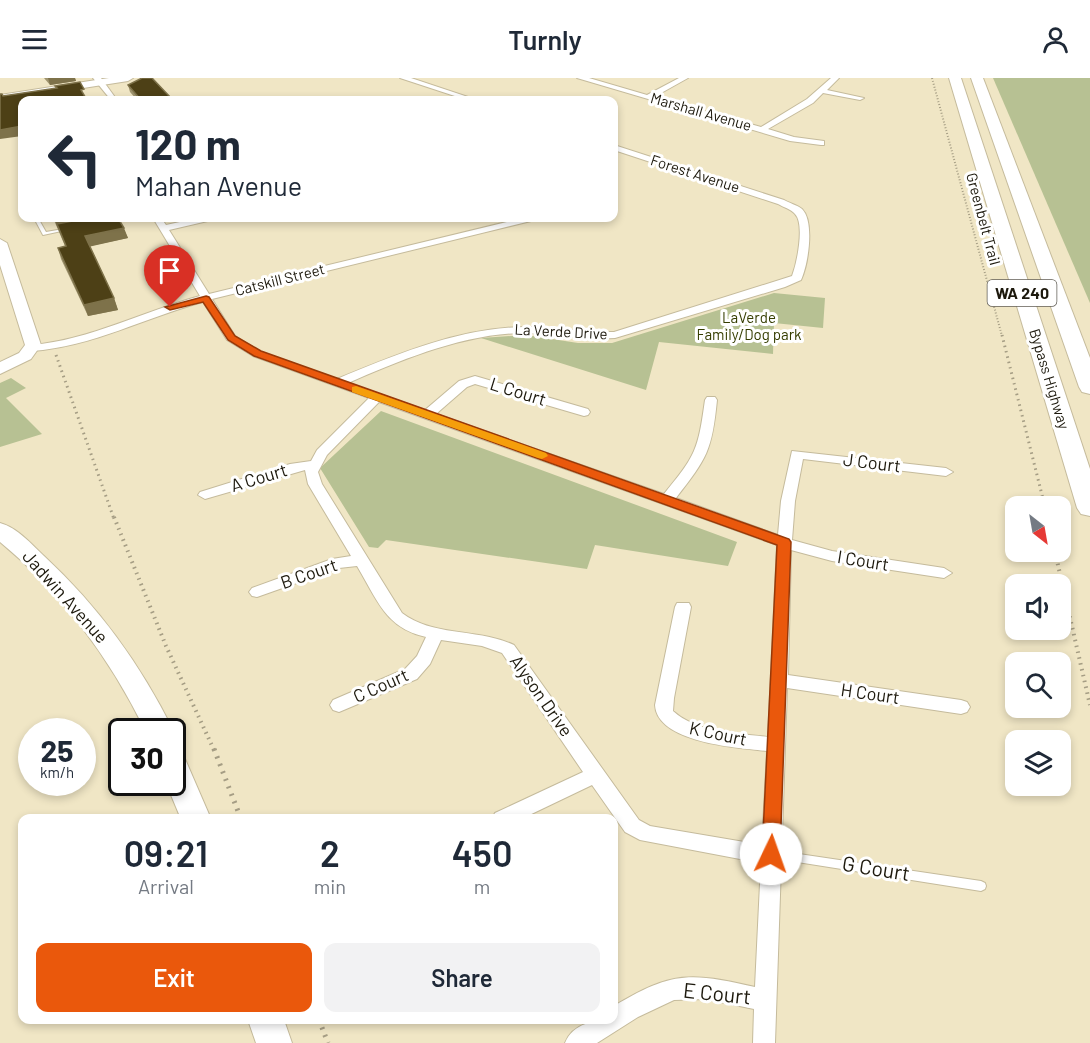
<!DOCTYPE html>
<style>
:root{--surface:#fff;--page:#f2f2f3;--text:#1f2937;--muted:#747a83;--accent:#ea580c}
body{margin:0;font-family:Barlow,sans-serif;background:var(--page);color:var(--text);height:100vh;display:flex;flex-direction:column;font-size:22px;white-space:nowrap}
*{box-sizing:border-box;margin:0}
p{font-size:20px;color:var(--muted)}
.icon{flex:none;width:33px;height:33px;fill:none;stroke:currentColor;stroke-width:2;stroke-linecap:round;stroke-linejoin:round}
.map{position:relative;flex:1;overflow:hidden}
.details{position:absolute;left:18px;top:736px;width:600px;height:210px;display:flex;flex-direction:column;background:var(--surface);border-radius:12px;box-shadow:0 3px 9px #0003}
.details>*{flex:none}
.hud{position:absolute;left:18px;top:18px;width:600px;height:126px;border-radius:12px;box-shadow:0 3px 9px #0003;background:#fff;color:var(--text);overflow:hidden}
.needle{width:39px;rotate:149deg}
.fabs{position:absolute;left:1005px;top:418px;display:grid;gap:12px}
.fabs a{display:grid;place-items:center;width:66px;height:66px;border-radius:12px;background:var(--surface);box-shadow:0 3px 9px #0003;font-size:30px}
.speed{position:absolute;left:18px;top:640px;display:flex;gap:12px;font-size:30px;font-weight:700;text-align:center}
.speed>*{display:grid;place-content:center;width:78px;height:78px;border-radius:50%;background:var(--surface);box-shadow:0 3px 9px #0003;line-height:1}
.speed small{font-size:15px;font-weight:400}
.speed .limit{border:3px solid #111;border-radius:9px;background:#fff;color:#111}
.pin{position:absolute;display:grid;place-items:center;width:51px;height:51px;color:#fff;margin:-62px -26px;border-radius:50% 50% 50% 0;rotate:-45deg;box-shadow:0 0 6px #0007}
.pin .icon{rotate:45deg}
.me{position:absolute;width:66px;margin:-33px;rotate:3deg;stroke-linejoin:round;filter:drop-shadow(0 0 4px #0008)}
.turn{display:flex;align-items:center;gap:21px;height:126px;padding:0 18px;font-size:27px}
.turn .icon{width:78px;height:78px;stroke-width:2.5}
.turn b{display:block;font-size:42px;line-height:51px}
.eta{display:flex;justify-content:space-evenly;align-items:center;height:102px;text-align:center}
.eta b{font-size:36px;font-weight:600;line-height:42px}
.button{display:flex;gap:12px;margin-top:auto;padding:12px 18px}
.button a{flex:1;height:69px;border-radius:12px;background:var(--accent);color:#fff;font-size:24px;font-weight:600;line-height:69px;text-align:center}
.button a+a{background:var(--page);color:var(--text)}
header{display:flex;justify-content:space-between;align-items:center;height:78px;padding:0 18px;background:var(--surface);font-size:27px;font-weight:600}
.map>svg:first-child{display:block}
.green{fill:#b7c193}
.lines{fill:none;stroke-linecap:round;stroke-linejoin:round}
.lane-casing{stroke:#c5bb9c;stroke-width:2}
.street-casing{stroke:#c5bb9c;stroke-width:2}
.secondary-casing{stroke:#c5bb9c;stroke-width:2}
.primary-casing{stroke:#c5bb9c;stroke-width:2}
.highway-casing{stroke:#c5bb9c;stroke-width:2}
.path-far3{stroke:#a59d84;stroke-width:2;stroke-dasharray:1 2;stroke-linecap:butt}
.path-far2{stroke:#a59d84;stroke-width:3;stroke-dasharray:1.5 4;stroke-linecap:butt}
.path-far1{stroke:#a59d84;stroke-width:4;stroke-dasharray:1.5 4.5;stroke-linecap:butt}
.path{stroke:#a59d84;stroke-width:5;stroke-dasharray:2 6;stroke-linecap:butt}
.lane{fill:#fff;fill-rule:evenodd}
.street{fill:#fff;fill-rule:evenodd}
.secondary{fill:#fff;fill-rule:evenodd}
.primary{fill:#fff;fill-rule:evenodd}
.highway{fill:#fff;fill-rule:evenodd}
.wall{fill:#9e936e}
.shaded-wall{fill:#7e724a}
.building{fill:#4d4016;stroke:#7e724a;stroke-width:1.5}
.route{fill:#ea580c;stroke:#983908;stroke-width:1.5}
.slow{fill:#f59e0b}
.labels{text-anchor:middle;stroke-width:6;stroke-linejoin:round;paint-order:stroke}
.far-street-label{font-size:15px;fill:#1d190d;stroke:#fff}
.far-park-label{font-size:15px;fill:#353d00;stroke:#fff}
.shield{fill:#fff;stroke:#615e56;stroke-width:1.5}
.shield-label{font-size:16px;font-weight:bold;fill:#1d190d}
.street-label{font-size:18px;fill:#1d190d;stroke:#fff}
.near-street-label{font-size:21px;fill:#1d190d;stroke:#fff}
</style>
<header><svg class="icon" aria-label="menu" viewBox="0 0 24 24"><path d="M4 6h16M4 12h16M4 18h16"/></svg>Turnly<svg class="icon" aria-label="person" viewBox="0 0 24 24"><circle cx="12" cy="8" r="4"/><path d="M4 21q1-7 8-7t8 7"/></svg></header>
<div class="map">
<svg width="1090" height="965" viewBox="0 0 1090 965">
<rect width="100%" height="100%" fill="#f0e6c5"/>
<g class="green">
<path d="M993,0H1090V225Z"/>
<path d="M774,215L825,220L823,250L774,245L773,276L659,264L646,312L481,260L526,257L578,265H612Z"/>
<path d="M11,300L26,310L6,320L42,356L0,369V305Z"/>
<path d="M381,333L737,464L728,488L595,467L587,491L386,462L378,470L369,469L320,390Z"/>
</g>
<g class="lines">
<g class="lane-casing">
<g id="lane">
<path d="M34,140H38L46,154L69,150L71,151L43,157Z"/>
<path d="M122,140H129L111,144L109,143Z"/>
<path d="M772,772L981,803L985,805L986,808L985,811L981,813L772,780L768,779L767,776L768,773Z"/>
</g>
</g>
<g class="street-casing">
<g id="street">
<path d="M93,0H101L117,22H111Z"/>
<path d="M400,0H411L477,22H467Z"/>
<path d="M577,0H589L647,17L679,0H688L654,19L761,49L807,21L831,0H839L827,12L864,20L860,22L823,15L813,25L768,51L794,59L824,63V67H821L790,63Z"/>
<path d="M249,20H280L284,22H246Z"/>
<path d="M614,67L784,122C789,125 797,127 802,131C815,144 808,187 801,202L785,209L615,260C586,262 557,256 528,255C468,254 403,281 348,305L425,332L459,303L475,298L588,331L590,334L588,337L584,338L475,306L467,309L436,336L664,416C696,377 698,372 705,322L707,319H715L717,322C712,373 707,380 676,420L778,457L781,423L792,373L946,390L953,394L946,398L803,381L795,423L792,462L832,473L944,490L952,495L944,500L832,483L791,472L788,597L961,622L967,624L970,629L967,634L961,636L787,610L775,965H753L754,931L706,921L674,922L638,939L597,965H565C573,945 595,942 614,942V928C672,893 690,894 755,909L761,785L640,762L625,754L592,707L521,741H492L495,735L583,694L502,575L482,568L441,562L430,586L417,601L339,634L333,632L330,627L333,622L405,591L417,578L426,559C385,550 377,521 357,488L339,490L257,519L252,518L249,514L252,510L332,481L351,478L308,406L305,392L205,421L198,417L200,414L290,386L311,383L317,372L369,320L253,278L227,262L203,224C146,239 92,269 32,273L26,270L32,267C90,262 144,233 200,218L153,140H161L166,147L198,140H213L212,142L169,152L209,216L523,140H536L535,142L490,153L212,221L235,258L261,274L337,301C397,276 462,249 527,249C556,249 585,255 614,254L792,198C797,185 805,146 795,136C791,131 783,129 778,126L614,72ZM379,324L777,467L768,659C737,655 697,655 673,633L674,620L691,529L689,525H677L675,529L655,627C657,665 739,670 767,673L762,767L650,748L639,742L514,567C478,550 433,559 402,535L322,406L318,394L327,377Z"/>
</g>
</g>
<g class="secondary-casing">
<g id="secondary">
<path d="M109,0H133L128,3L0,23V17Z"/>
<path d="M0,161L7,165L41,267L31,281L0,296V284L19,275L25,267L0,187Z"/>
</g>
</g>
<g class="primary-casing">
<g id="primary">
<path d="M0,445C18,450 31,466 44,478C99,529 141,587 174,654L172,657V654H146C111,582 62,515 0,464Z"/>
<path d="M172,671L182,674L211,741H181L166,705H172Z"/>
<path d="M248,942H284L292,965H256Z"/>
</g>
</g>
<g class="highway-casing">
<g id="highway">
<path d="M949,0H961L1090,391V438L1081,436L1077,430Z"/>
<path d="M971,0H983L1090,280V316L1082,314L1079,309Z"/>
</g>
</g>
<path class="path-far3" d="M932,0L1002,258"/>
<g class="path-far2">
<path d="M1002,257L1045,429"/>
<path d="M56,277L114,441"/>
</g>
<g class="path-far1">
<path d="M114,439L166,568L214,672"/>
<path d="M1055,474L1090,627"/>
</g>
<g class="path">
<path d="M214,671L241,741"/>
<path d="M319,942L328,965"/>
</g>
<use href="#lane" class="lane"/>
<use href="#street" class="street"/>
<use href="#secondary" class="secondary"/>
<use href="#primary" class="primary"/>
<use href="#highway" class="highway"/>
</g>
<g class="wall">
<path d="M44,0H75L76,3L50,7Z"/>
<path d="M128,7L170,19L171,22H137L130,14Z"/>
<path d="M53,140H118L128,160L90,168L114,220L118,232L88,238L61,181L58,170L65,168Z"/>
</g>
<g class="shaded-wall">
<path d="M48,0H75L76,3L50,7Z"/>
<path d="M170,19L171,22H148Z"/>
<path d="M22,48V58L0,61V52Z"/>
<path d="M54,140H112L58,150Z"/>
<path d="M124,150L128,160L88,169L85,158Z"/>
<path d="M114,220L118,232L88,238L84,227Z"/>
</g>
<g class="building">
<path d="M142,0H152L170,19L148,22H141L128,7Z"/>
<path d="M80,4L84,11L81,12L87,22H22V48L0,52V16H2L3,18L57,10L55,8Z"/>
<path d="M88,140H118L124,150L85,158L114,220L84,227L58,170L66,168L57,146Z"/>
</g>
<path class="route" d="M206,218L209,219L235,258L261,273L789,461L791,464L780,776L777,782L771,784L765,782L762,776L777,467L254,278L228,262L203,224L170,232L165,229Z"/>
<path class="slow" d="M356,308L546,375L548,378L542,381L538,380L352,314V309Z"/>
<g class="labels">
<g class="far-street-label">
<text transform="translate(701 34) rotate(16)" y="5">Marshall Avenue</text>
<text transform="translate(695 96) rotate(18)" y="5">Forest Avenue</text>
<text transform="translate(983 141) rotate(75)" y="5">Greenbelt Trail</text>
<text transform="translate(280 202) rotate(-14)" y="5">Catskill Street</text>
<text transform="translate(561 254) rotate(3)" y="5">La Verde Drive</text>
<text transform="translate(1049 301) rotate(73)" y="5">Bypass Highway</text>
</g>
<g class="far-park-label">
<text x="749" y="245">LaVerde<tspan x="749" dy="17">Family/Dog park</tspan></text>
</g>
<rect class="shield" x="987.5" y="202" width="69" height="26" rx="4.5"/>
<g class="shield-label">
<text x="1022" y="221">WA 240</text>
</g>
<g class="street-label">
<text transform="translate(518 314) rotate(17)" y="6">L Court</text>
<text transform="translate(872 385) rotate(7)" y="6">J Court</text>
<text transform="translate(259 400) rotate(-17)" y="6">A Court</text>
<text transform="translate(863 483) rotate(9)" y="6">I Court</text>
<text transform="translate(309 496) rotate(-19)" y="6">B Court</text>
<text transform="translate(65 519) rotate(48)" y="6">Jadwin Avenue</text>
<text transform="translate(381 608) rotate(-24)" y="6">C Court</text>
<text transform="translate(870 616) rotate(8)" y="6">H Court</text>
<text transform="translate(541 618) rotate(55)" y="6">Alyson Drive</text>
<text transform="translate(718 656) rotate(12)" y="6">K Court</text>
</g>
<g class="near-street-label">
<text transform="translate(876 791) rotate(9)" y="7">G Court</text>
<text transform="translate(717 916) rotate(6)" y="7">E Court</text>
</g>
</g>
</svg>
<div class="fabs">
<a><svg class="needle" viewBox="-14 -14 28 28"><path d="M0-13l5 13h-10z" fill="#e53935"/><path d="M0 13l5-13h-10z" fill="#747a83"/></svg></a>
<a><svg class="icon" aria-label="sound" viewBox="0 0 24 24"><path d="M4 9h4l5-4v14l-5-4H4zM17 9q2 3 0 6"/></svg></a>
<a><svg class="icon" aria-label="search" viewBox="0 0 24 24"><circle cx="10" cy="10" r="6"/><path d="M15 15l6 6"/></svg></a>
<a><svg class="icon" aria-label="layers" viewBox="0 0 24 24"><path d="M12 4l9 5-9 5-9-5zM3 14l9 5 9-5"/></svg></a>
</div>
<div class="speed"><div>25<small>km/h</small></div><div class="limit">30</div></div>
<div class="pin" style="left:170px;top:229px;background:#d93025"><svg class="icon" aria-label="arrive" viewBox="0 0 24 24"><path d="M6 21V4h12l-3 4 3 4H6"/></svg></div>
<svg class="me" style="left:771px;top:776px" viewBox="-20 -20 40 40"><circle r="19" fill="#fff"/><path d="M0-13L10 11 0 6-10 11z" fill="#ea580c"/></svg>
<div class="hud">
<div class="turn"><svg class="icon" aria-label="left" viewBox="0 0 24 24"><path d="M17 20v-9H6M10 6l-5 5 5 5"/></svg><div><b>120 m</b>Mahan Avenue</div></div>
</div>
<section class="details">
<div class="eta">
<div><b>09:21</b><p>Arrival</p></div>
<div><b>2</b><p>min</p></div>
<div><b>450</b><p>m</p></div>
</div>
<div class="button"><a>Exit</a><a>Share</a></div>
</section>
</div>
